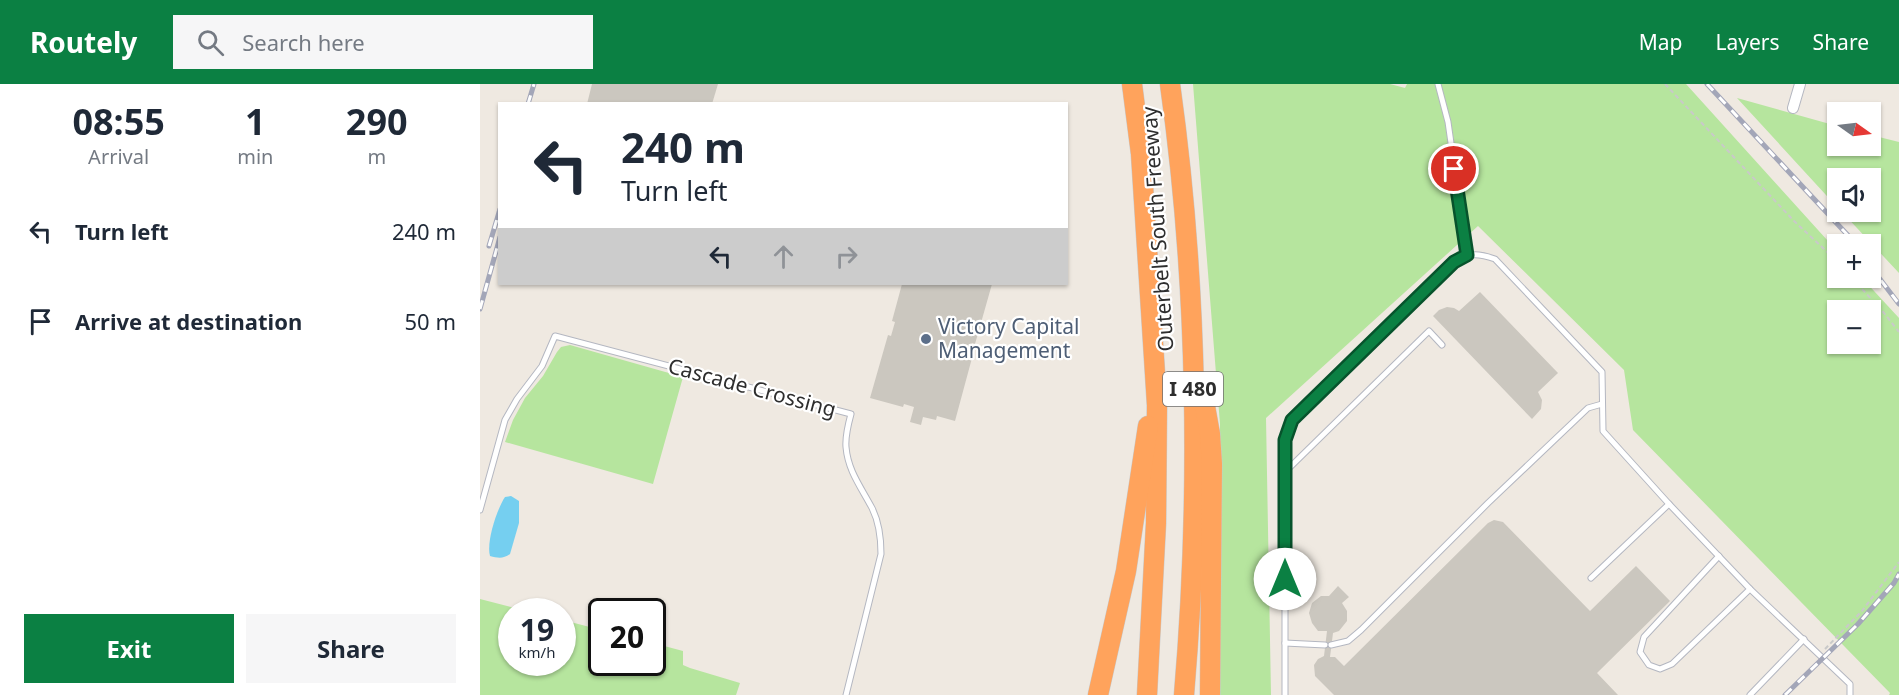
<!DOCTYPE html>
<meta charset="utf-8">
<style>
:root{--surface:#fff;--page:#f6f6f7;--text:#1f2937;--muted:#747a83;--accent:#0b8043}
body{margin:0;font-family:"Noto Sans",sans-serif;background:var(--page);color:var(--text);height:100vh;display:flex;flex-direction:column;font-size:22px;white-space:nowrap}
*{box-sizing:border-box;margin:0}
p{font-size:20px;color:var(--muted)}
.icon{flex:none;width:33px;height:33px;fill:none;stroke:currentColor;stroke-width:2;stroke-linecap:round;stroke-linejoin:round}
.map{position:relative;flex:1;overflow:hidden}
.panel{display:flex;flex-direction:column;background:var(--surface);width:480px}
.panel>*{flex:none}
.banner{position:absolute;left:18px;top:18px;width:570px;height:183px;border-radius:0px;box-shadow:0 2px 4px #0004;background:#fff;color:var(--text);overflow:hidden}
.needle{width:39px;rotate:104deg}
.buttons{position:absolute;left:1347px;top:18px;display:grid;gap:12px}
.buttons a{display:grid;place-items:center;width:54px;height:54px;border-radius:0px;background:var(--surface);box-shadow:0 2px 4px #0004;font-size:30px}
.speed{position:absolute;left:18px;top:514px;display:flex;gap:12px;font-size:30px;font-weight:700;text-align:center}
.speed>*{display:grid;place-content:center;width:78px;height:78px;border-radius:50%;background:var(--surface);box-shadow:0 2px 4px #0004;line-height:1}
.speed small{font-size:15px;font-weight:400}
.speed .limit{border:3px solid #111;border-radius:9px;background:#fff;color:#111}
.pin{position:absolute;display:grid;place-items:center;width:51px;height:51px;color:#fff;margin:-26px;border:3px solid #fff;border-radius:50%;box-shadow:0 2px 6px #0007}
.me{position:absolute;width:66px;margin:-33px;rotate:0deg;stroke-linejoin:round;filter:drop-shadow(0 0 4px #0008)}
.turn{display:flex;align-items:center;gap:21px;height:126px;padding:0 24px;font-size:27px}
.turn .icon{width:78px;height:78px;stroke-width:2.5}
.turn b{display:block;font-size:42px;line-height:51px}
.lanes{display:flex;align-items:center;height:57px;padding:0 24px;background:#0003;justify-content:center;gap:30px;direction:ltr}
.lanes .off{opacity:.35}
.eta{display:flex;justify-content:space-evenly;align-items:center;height:102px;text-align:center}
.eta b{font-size:36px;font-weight:700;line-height:42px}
.cta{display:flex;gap:12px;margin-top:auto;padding:12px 24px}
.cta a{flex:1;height:69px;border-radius:0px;background:var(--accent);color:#fff;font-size:24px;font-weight:700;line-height:69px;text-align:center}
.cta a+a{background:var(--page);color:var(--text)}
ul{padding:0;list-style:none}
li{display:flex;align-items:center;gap:18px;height:90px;padding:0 24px}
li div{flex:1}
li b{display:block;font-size:22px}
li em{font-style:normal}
header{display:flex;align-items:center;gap:36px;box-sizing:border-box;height:84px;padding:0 30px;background:var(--accent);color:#fff}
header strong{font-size:28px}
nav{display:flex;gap:33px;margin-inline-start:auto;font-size:21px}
.search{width:420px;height:54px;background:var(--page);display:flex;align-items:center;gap:15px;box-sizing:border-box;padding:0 21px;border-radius:0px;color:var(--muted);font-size:22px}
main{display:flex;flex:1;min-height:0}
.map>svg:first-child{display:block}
.green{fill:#b6e59e;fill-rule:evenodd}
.water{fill:#75cff0}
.building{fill:#cbc7bf}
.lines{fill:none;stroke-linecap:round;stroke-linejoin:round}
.service-casing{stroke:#b4b7c1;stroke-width:7}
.minor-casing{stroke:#b4b7c1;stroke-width:12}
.motorway-casing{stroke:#c9c9c9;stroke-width:21}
.path{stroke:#c9c9c9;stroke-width:2;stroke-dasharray:4.5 3;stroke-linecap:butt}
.service{stroke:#fff;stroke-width:5}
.minor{stroke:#fff;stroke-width:10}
.motorway{stroke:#ffa35c;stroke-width:20}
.rail-casing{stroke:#a3a6b8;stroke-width:5}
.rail{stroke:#fff;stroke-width:3;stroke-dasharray:9;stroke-linecap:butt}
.route-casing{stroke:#07532c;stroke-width:15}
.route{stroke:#0b8043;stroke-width:10}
.service-dot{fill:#5c6f8a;stroke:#fff;stroke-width:2}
.labels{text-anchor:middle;stroke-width:4.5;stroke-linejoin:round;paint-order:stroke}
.shield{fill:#fff;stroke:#6d6d6d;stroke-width:1.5}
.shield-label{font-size:20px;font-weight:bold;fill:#2e2e2e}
.street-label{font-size:21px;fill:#2e2e2e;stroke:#fff}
.service-label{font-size:21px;fill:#4e5e75;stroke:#fff;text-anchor:start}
</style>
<header>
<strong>Routely</strong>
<div class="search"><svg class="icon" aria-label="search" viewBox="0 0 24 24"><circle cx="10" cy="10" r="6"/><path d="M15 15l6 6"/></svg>Search here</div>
<nav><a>Map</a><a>Layers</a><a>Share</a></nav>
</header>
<main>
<section class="panel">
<div class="eta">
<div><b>08:55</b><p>Arrival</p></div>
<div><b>1</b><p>min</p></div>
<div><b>290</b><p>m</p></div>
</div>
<ul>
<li><svg class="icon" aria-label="left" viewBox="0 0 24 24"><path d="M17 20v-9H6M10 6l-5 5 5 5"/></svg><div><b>Turn left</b></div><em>240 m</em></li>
<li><svg class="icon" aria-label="arrive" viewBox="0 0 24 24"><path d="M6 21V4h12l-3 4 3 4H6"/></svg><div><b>Arrive at destination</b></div><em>50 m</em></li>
</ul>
<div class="cta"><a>Exit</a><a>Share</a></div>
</section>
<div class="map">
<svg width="1419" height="611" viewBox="0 0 1419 611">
<rect width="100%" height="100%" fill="#efe9e1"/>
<g class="green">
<path d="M713,0H910L925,4L927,0H1206L1357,167L1358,194H1382L1419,234V611H1409L1410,609L1153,346L1144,286L998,142L786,334L791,611H739L740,340ZM1358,226H1390V260H1358Z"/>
<path d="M1257,14L1357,42L1358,62H1390L1391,51L1419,58V189L1362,128H1390V94H1358L1357,123Z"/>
<path d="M90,261L203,293L173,400L25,358L33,336L45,314L63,292L77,268L81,263Z"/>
<path d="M0,515L50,528H32V579H82L83,536L121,546L122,579H172L173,559L203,567V581L210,584L260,599L256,611H0Z"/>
</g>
<path class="water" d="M31,412L39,417V439L30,470C23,475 18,474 10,472C6,458 17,425 25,413Z"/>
<g class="building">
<path d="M112,0H238L232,20H107Z"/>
<path d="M422,200H512L495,260L492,259L488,273L492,274L475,337L457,332L456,336L443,333L441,341L430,338L434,323L424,320L423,323L390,314L408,251L411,252L415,238L412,237Z"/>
<path d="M1000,208L1078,289L1058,308L1062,316L1061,325L1052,335L953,232L959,226L967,223L974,224L979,227Z"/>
<path d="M1014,436L1023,438L1110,527L1156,482L1190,517L1117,589L1138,611H854L835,592L834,581L838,575L844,572L847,547H838L832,539L829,529L832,519L841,512H849L858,502L869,513L862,519L867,527V537L859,547L853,549L850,573H855L864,582L1008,439Z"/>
</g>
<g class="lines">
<g class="service-casing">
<g id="service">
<path d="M958,0L968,38L987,171"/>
<path d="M805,388L949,247L962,261"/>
<path d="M0,426L25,336L37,315L62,282L75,252L371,330C368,341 365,352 366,363C368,387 381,403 392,424C399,438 401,453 401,470L366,611"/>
<path d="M1239,472L1164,553L1160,568L1169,581L1180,585L1192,580L1270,505"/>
<path d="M1111,494L1189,420"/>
<path d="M805,559L845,561"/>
<path d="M851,561L868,557L881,546L1008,419L1108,324L1122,320"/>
<path d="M805,611V356L812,336L974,178C990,169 997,169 1015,175L1122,288L1123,347L1189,420L1270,505L1370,600V611"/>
<path d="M1270,611L1324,555"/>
</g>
</g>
<g class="minor-casing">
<path id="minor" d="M1313,24L1320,0"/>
</g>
<g class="motorway-casing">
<g id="motorway">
<path d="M652,0L661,70L677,321L676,439L667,611"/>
<path d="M690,0C718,199 721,411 704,611"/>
<path d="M723,311L730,350L732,380L730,611"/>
<path d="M618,611L646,487L668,342"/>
</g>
</g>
<g class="path">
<path d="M1185,0L1314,137L1358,178"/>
<path d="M1372,194L1404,229L1419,248"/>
<path d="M1345,565L1382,527L1419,478"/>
</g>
<use href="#service" class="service"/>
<use href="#minor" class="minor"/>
<use href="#motorway" class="motorway"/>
<g class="rail-casing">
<g id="rail">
<path d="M1227,0L1376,160"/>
<path d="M48,20L54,0"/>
<path d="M9,162L20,125"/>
<path d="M1390,182L1419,220"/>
<path d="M0,225L20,153"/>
<path d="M1305,611L1378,540L1414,499L1419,490"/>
</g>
</g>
<use href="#rail" class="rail"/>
</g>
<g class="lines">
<g class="route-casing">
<path id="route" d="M805,495V356L812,336L974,178L987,171L974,85"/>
</g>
<use href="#route" class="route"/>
</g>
<circle class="service-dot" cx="446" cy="255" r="6"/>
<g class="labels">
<rect class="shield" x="683" y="288" width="60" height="34" rx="4.5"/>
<g class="shield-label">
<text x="713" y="312">I 480</text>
</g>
<g class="street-label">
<text transform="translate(678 145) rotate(-94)" y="7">Outerbelt South Freeway</text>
<text transform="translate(272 304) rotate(15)" y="7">Cascade Crossing</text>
</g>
<g class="service-label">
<text x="458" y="250">Victory Capital<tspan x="458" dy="24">Management</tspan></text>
</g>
</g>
</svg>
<div class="buttons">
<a><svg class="needle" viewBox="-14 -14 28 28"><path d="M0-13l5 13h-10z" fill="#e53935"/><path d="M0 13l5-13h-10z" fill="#747a83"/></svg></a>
<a><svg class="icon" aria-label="sound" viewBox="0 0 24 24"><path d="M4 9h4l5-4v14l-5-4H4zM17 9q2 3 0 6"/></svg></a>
<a>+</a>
<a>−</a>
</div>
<div class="speed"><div>19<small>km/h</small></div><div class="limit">20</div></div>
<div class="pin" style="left:974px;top:85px;background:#d93025"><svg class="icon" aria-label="arrive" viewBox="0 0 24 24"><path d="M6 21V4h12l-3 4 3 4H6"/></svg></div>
<svg class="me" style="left:805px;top:495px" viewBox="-20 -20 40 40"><circle r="19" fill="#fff"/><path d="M0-13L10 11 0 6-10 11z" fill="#0b8043"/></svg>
<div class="banner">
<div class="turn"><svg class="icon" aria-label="left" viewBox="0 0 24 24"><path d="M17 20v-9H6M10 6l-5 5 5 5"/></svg><div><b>240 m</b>Turn left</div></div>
<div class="lanes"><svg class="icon" aria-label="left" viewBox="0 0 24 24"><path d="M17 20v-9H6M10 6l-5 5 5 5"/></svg><svg class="icon off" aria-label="ahead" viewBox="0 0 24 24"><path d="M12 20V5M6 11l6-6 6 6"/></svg><svg class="icon off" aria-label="right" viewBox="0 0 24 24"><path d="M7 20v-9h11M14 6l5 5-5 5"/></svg></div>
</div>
</div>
</main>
